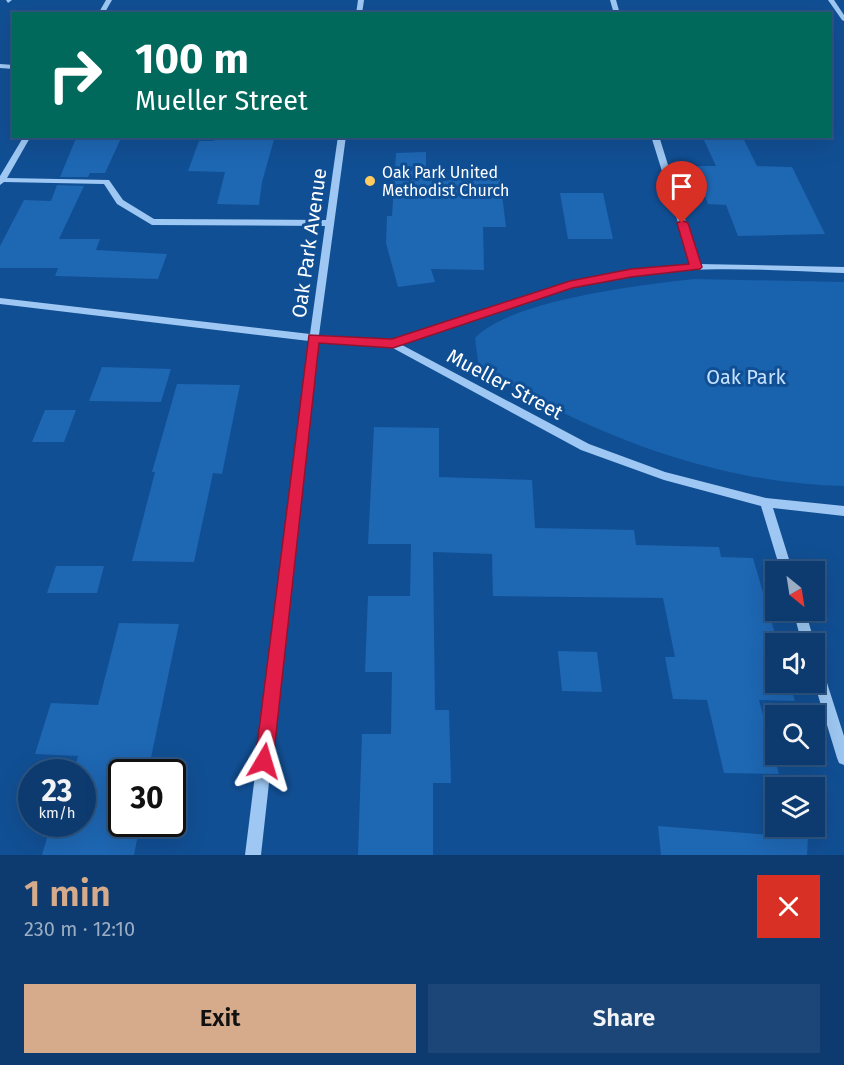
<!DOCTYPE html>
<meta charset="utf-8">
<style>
:root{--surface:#0d3b6f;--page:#1b4677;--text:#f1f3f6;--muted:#9aadc3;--line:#2d5582;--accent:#d6ab8b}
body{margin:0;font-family:"Fira Sans",sans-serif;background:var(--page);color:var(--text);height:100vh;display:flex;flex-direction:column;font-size:22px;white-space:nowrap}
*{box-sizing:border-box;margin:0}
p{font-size:20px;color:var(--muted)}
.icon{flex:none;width:33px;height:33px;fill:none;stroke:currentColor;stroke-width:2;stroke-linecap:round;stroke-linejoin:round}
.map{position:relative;height:855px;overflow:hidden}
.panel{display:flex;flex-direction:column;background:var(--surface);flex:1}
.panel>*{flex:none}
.banner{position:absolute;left:12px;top:12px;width:820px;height:126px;border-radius:0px;box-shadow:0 6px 24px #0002,0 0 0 2px var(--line);background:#00695c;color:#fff;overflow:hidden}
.needle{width:39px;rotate:150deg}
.controls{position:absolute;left:765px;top:561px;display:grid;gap:12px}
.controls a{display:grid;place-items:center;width:60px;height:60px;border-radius:0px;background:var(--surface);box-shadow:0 6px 24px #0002,0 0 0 2px var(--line);font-size:30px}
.speed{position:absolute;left:18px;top:759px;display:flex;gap:12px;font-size:30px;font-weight:700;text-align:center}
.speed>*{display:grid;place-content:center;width:78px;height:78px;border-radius:50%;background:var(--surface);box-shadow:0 6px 24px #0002,0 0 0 2px var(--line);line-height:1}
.speed small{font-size:15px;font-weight:400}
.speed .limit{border:3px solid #111;border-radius:9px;background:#fff;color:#111}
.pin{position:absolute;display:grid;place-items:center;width:51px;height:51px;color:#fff;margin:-62px -26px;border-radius:50% 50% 50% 0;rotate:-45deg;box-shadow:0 0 6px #0007}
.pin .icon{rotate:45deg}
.me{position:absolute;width:66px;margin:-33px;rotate:7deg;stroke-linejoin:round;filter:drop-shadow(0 0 4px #0008)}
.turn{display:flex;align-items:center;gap:21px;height:126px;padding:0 24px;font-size:27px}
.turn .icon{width:78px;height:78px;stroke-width:2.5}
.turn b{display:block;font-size:42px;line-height:51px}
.round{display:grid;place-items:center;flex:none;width:63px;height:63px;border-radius:0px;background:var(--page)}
.overview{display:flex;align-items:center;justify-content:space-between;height:102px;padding:0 24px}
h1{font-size:36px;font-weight:600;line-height:45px;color:var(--accent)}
.button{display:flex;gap:12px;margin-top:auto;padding:12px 24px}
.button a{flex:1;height:69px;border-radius:0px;background:var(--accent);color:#111;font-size:24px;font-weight:600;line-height:69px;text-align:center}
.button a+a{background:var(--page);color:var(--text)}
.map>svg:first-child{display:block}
.green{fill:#1862ae}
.building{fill:#1e67b3}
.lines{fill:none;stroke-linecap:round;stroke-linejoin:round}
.minor{fill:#9ec8f3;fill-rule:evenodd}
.route{fill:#e11d48;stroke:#92132f;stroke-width:1.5}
.poi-dot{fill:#ffcb60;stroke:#114f94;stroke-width:2}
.labels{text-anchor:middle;stroke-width:6;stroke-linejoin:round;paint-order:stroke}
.far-poi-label{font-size:16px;fill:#fff;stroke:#114f94;text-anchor:start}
.street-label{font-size:20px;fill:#fff;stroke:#114f94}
.park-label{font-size:20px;fill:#c6e1fe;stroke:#114f94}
</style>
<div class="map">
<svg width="844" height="855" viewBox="0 0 844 855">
<rect width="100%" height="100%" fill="#114f94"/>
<path class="green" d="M694,279L844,282V486C741,484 639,452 548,405C523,392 498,381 478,362L475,338C510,300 641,285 694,279Z"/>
<g class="building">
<path d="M77,136H122L105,173H90L88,177H60Z"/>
<path d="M216,136H275L262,182L259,205L217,204L225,172L188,171L199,141H214Z"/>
<path d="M702,136L743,138L757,166L792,167L825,234L738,236L726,205L708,204L694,166H716Z"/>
<path d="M426,152V181L500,179L506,227H483L484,270L431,269L435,282L398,287L386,243L387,216H392L396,153Z"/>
<path d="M57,185L84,186L59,239H100L96,250L167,254L158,279L55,276L58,268H0V246L24,200L51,201Z"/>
<path d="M560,193H603L613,239H568Z"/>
<path d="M102,367L171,369L161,402L89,401Z"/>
<path d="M177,384L240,385L222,474L213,473L194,562L132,561L155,472H152Z"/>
<path d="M45,410H76L64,442H32Z"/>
<path d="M374,427L439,428V477L532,480L535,528L634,530L636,545L719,547L721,557L753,558L778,644H776V682H789L795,701L759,700L779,774L724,773L707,700L673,699L665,657H675L663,598L493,596L492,554L433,552L435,710H449L451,783H433V855H358L362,734H391L392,672H365L368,596H410L411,544H368Z"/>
<path d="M56,566H104L97,593H47Z"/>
<path d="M119,623L179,624L148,772H122V824H140L134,855H42L51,824H82V772H74L78,756L35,754L51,703L98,705Z"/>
<path d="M558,651L597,652L602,692L562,691Z"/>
<path d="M658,826L808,838L807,855H661Z"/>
</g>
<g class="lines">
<g class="minor">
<path d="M6,0H12L8,3Z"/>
<path d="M106,0H112L104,14H98Z"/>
<path d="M358,0H364L362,14H356Z"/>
<path d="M610,0H616L620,14H614Z"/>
<path d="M828,0H834L844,15V21L842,20Z"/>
<path d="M0,64L14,65V69L0,68Z"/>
<path d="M24,136H31L7,178L109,180L123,200L154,219L326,220L338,136H346L319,335L393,341L506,302L569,283L629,270L691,264L651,136H659L699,264L844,267V273C773,270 700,265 629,276C551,288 476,319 402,345L589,444L665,472L766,498L844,506V516L773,508L793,572H781L761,506L664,480L581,450L391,347L318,342L261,855H245L309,341L0,304V298L310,334L325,226L152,225L117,204L104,184L4,182L0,185V176Z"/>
<path d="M793,610H805L815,644L814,646V644H802Z"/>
<path d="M814,655L819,657L820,661L844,736V765L839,763L837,758L814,682Z"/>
</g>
</g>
<path class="route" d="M682,220L688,223L702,267L700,269L631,277L572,288L393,348L319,343L273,761L270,768L264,770L257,768L255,761L309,335L392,339L570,281L631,269L689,264L677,223Z"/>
<circle class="poi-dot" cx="370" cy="181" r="6"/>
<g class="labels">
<g class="far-poi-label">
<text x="382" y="178">Oak Park United<tspan x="382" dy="18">Methodist Church</tspan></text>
</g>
<g class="street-label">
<text transform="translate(309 243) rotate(-82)" y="7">Oak Park Avenue</text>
<text transform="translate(505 384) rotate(28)" y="7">Mueller Street</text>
</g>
<g class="park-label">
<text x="746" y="384">Oak Park</text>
</g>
</g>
</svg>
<div class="controls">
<a><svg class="needle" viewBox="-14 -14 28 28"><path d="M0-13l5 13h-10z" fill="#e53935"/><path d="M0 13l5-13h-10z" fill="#9aadc3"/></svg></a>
<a><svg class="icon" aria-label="sound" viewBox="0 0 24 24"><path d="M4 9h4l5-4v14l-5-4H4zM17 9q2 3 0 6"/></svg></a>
<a><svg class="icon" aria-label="search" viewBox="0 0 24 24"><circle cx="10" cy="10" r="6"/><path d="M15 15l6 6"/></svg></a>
<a><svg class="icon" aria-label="layers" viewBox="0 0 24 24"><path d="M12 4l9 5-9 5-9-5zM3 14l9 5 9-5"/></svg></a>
</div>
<div class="speed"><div>23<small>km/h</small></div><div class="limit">30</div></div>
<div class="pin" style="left:682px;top:223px;background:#d93025"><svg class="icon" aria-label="arrive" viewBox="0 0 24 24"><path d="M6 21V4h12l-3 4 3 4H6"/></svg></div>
<svg class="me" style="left:264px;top:761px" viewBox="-20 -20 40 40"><path d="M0-17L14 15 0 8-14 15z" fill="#e11d48" stroke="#fff" stroke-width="4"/></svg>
<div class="banner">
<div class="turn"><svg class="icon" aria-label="right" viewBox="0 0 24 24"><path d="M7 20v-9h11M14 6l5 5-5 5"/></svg><div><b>100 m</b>Mueller Street</div></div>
</div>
</div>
<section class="panel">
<div class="overview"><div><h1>1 min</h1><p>230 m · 12:10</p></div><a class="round" style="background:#d93025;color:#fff"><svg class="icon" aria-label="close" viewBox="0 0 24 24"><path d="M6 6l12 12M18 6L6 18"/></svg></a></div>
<div class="button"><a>Exit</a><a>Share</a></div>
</section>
